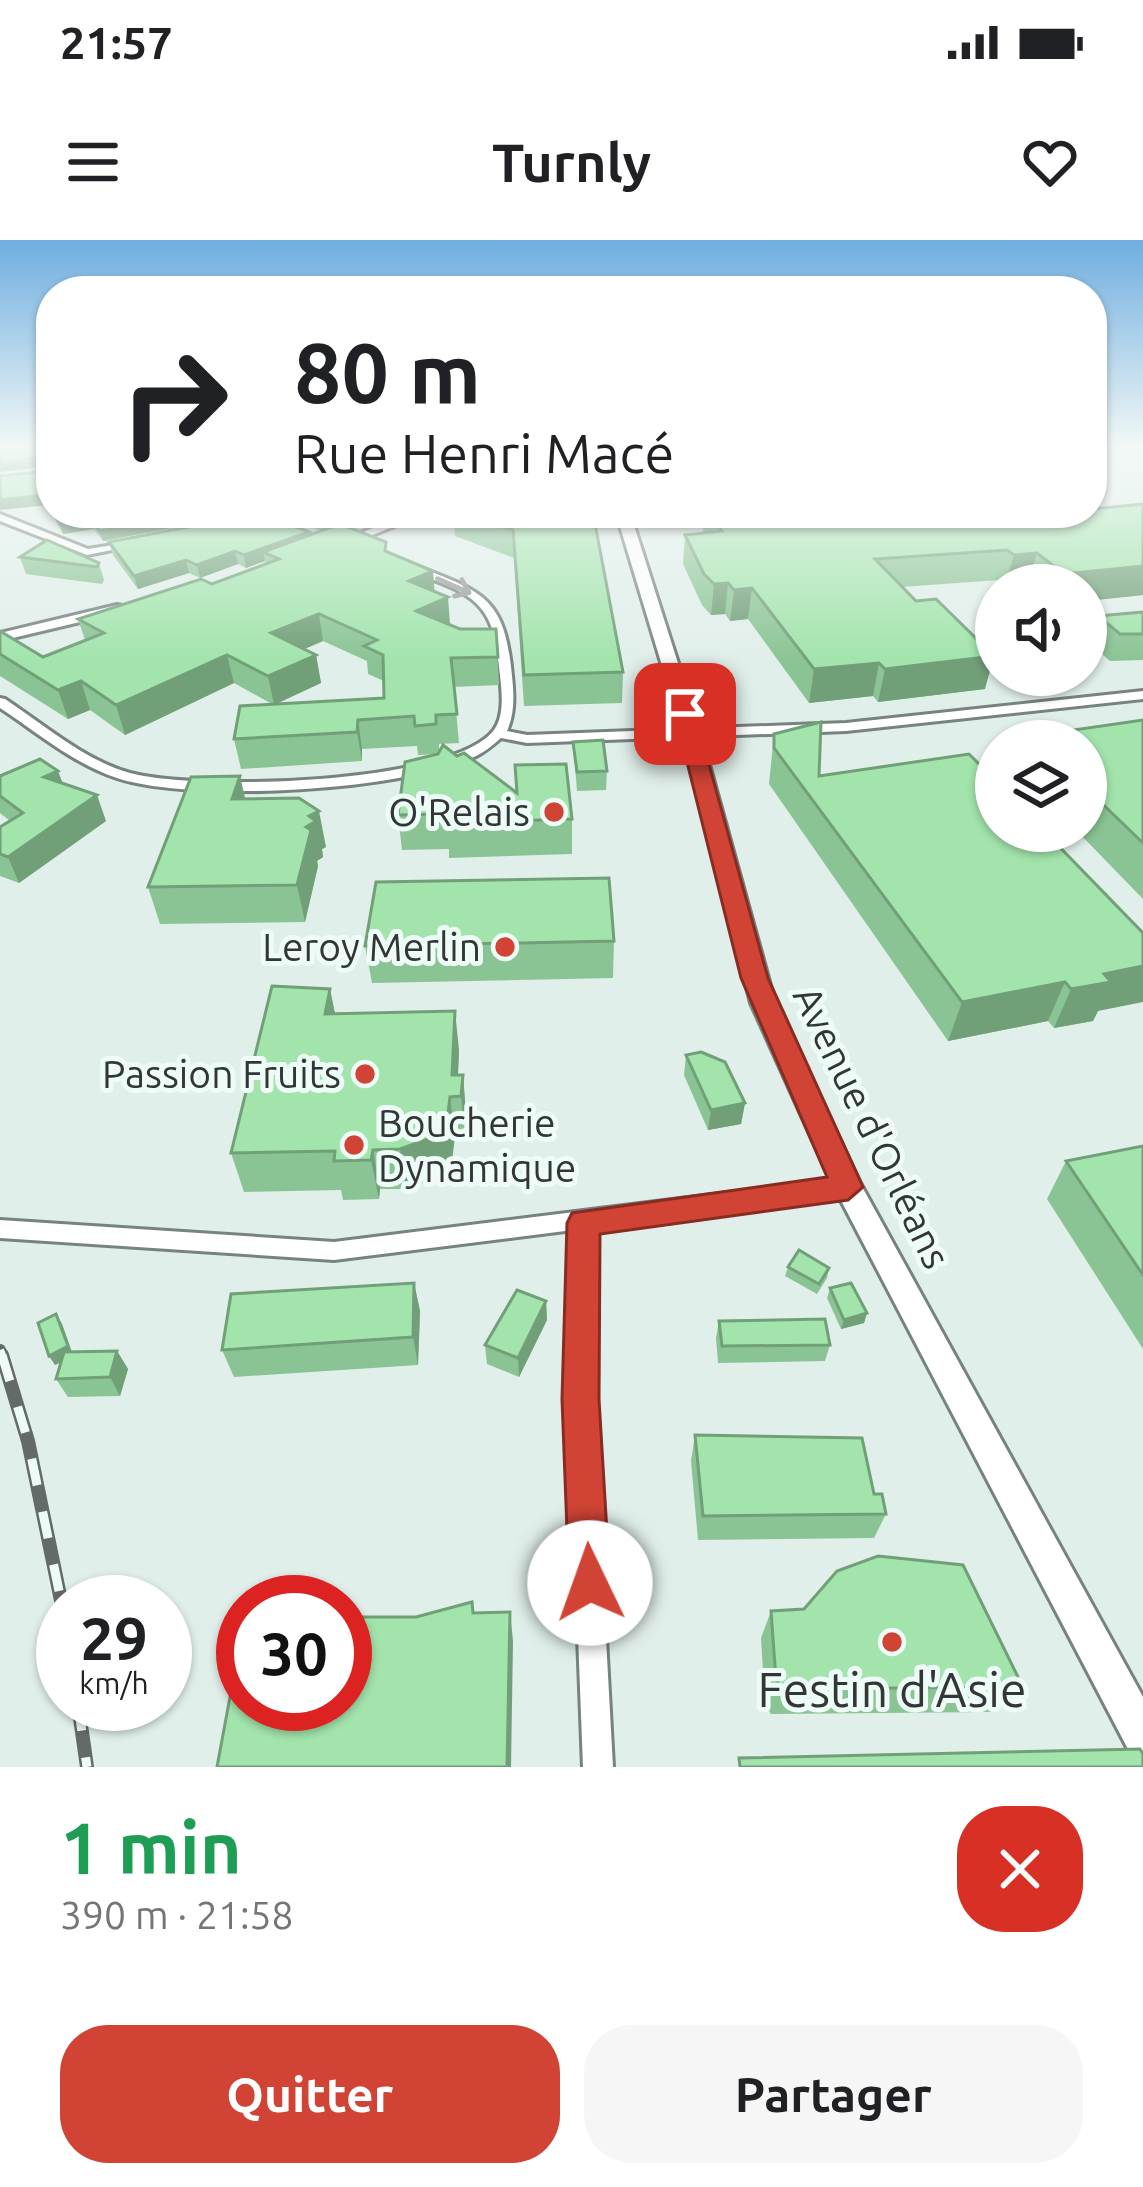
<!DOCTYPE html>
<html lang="fr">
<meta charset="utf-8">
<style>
:root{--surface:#fff;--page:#f6f6f6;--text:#202124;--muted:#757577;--accent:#d14435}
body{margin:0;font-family:Ubuntu,sans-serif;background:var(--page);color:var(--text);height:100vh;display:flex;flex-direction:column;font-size:45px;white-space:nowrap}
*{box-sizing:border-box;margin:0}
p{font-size:39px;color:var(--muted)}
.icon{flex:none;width:66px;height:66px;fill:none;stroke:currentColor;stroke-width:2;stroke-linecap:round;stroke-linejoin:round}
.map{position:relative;height:1527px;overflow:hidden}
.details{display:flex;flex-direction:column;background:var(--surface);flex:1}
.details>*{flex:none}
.hud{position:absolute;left:36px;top:36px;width:1071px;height:252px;border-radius:48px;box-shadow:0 3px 9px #0004;background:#fff;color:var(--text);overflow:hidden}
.tools{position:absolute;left:975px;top:324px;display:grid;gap:24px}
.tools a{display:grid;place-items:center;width:132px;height:132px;border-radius:50%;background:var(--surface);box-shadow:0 3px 9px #0004;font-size:60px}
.speed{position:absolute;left:36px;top:1335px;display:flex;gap:24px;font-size:60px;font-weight:700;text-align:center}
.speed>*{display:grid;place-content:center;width:156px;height:156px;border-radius:50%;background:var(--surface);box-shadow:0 3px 9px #0004;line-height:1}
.speed small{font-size:30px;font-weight:400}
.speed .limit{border:18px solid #d22;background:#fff;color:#111}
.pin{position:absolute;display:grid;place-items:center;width:102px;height:102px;color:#fff;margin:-51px;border-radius:24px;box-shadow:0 6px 18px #0006}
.me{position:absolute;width:132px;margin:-66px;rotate:357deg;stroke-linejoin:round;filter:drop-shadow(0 0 9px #0008)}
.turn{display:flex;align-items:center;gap:42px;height:252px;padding:0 60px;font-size:54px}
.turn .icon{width:156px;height:156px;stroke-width:2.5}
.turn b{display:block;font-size:84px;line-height:102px}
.round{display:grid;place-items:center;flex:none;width:126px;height:126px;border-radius:48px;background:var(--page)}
.head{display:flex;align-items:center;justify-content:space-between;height:204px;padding:0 60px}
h1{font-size:72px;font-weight:700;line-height:90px;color:#1e9e55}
.primary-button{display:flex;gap:24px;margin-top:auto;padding:24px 60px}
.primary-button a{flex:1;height:138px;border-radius:48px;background:var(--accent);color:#fff;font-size:48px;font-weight:700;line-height:138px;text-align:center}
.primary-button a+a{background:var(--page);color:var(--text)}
.status{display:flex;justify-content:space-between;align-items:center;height:84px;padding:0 60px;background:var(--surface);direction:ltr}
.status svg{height:33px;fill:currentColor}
header{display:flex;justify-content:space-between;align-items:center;height:156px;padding:0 60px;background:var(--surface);font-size:54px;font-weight:700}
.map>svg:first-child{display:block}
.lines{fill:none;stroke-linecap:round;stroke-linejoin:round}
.minor-casing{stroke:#778380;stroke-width:6}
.tertiary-casing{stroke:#778380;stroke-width:6}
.secondary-casing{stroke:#778380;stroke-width:6}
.minor{fill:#fff;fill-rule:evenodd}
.tertiary{fill:#fff;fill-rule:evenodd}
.secondary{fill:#fff;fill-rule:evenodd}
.rail-far1-casing{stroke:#636a68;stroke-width:12}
.rail-casing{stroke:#636a68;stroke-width:14}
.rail-far1{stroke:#eefcf8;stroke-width:8;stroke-dasharray:21;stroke-linecap:butt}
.rail{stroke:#eefcf8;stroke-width:9;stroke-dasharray:27;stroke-linecap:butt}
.wall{fill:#8bc494;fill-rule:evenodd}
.shaded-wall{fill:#71a078}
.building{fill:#a2e4ac;stroke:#71a078;stroke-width:3}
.oneway{stroke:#989b9a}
.route{fill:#d14435;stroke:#882c22;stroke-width:3}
.poi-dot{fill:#d14435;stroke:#eefcf8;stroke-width:4.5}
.labels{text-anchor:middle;stroke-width:10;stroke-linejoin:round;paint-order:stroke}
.poi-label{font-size:39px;fill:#323736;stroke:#eefcf8;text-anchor:end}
.street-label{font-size:39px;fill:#323736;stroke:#eefcf8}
.near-poi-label{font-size:48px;fill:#323736;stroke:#eefcf8}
</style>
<div class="status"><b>21:57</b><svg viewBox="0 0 49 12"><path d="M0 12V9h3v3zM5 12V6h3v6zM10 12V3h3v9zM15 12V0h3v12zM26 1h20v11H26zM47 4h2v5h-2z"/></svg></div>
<header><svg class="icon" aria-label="menu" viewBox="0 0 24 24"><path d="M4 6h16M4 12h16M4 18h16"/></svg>Turnly<svg class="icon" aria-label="heart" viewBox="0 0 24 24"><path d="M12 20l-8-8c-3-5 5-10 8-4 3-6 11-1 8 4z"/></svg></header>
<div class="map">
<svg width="1143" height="1527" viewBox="0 0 1143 1527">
<rect width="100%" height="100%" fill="#e1efeb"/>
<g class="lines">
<g class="minor-casing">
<g id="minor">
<path d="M0,274L88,309L132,302L137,305L87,315L0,281Z"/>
<path d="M408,326H416C484,352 505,358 512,436C514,455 515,473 507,491L527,495L846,483L1143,451V459L846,491L527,503L501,498C494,504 486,511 478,515C409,551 191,563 117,538C74,524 38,493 0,468V458L5,459C44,485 84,520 130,533C195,551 452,545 494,490C506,474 501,445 499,427C494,357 467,353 408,330Z"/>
<path d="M848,938L855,941L859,947L855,953L848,956L595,988L593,1159L613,1527H583L569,1159L573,990L334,1020L0,998V980L334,1002Z"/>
</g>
</g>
<g class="tertiary-casing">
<g id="tertiary">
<path d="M410,273H426L346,306L336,303Z"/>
<path d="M117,365L122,366V372L0,401V393Z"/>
</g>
</g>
<g class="secondary-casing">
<path id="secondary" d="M616,273H630L700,492L775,763L860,943L1143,1457V1517L1129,1511L834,947L751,763L682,492Z"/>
</g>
<use href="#minor" class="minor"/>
<use href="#tertiary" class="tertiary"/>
<use href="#secondary" class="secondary"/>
<g class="rail-far1-casing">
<path id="rail-far1" d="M0,1110L3,1118"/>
</g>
<g class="rail-casing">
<g id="rail">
<path d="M2,1115L28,1201L63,1370"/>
<path d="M78,1464L87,1527"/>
</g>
</g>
<use href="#rail-far1" class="rail-far1"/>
<use href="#rail" class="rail"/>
</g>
<g class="wall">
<path d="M52,273H251L103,301L94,289L63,294Z"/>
<path d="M284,273H339L347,276L350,273H390L351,289L387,311L434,351L450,384L448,385L460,389H496L499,445L454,447L459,503L439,504V512L457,516L516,553L572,579V614L449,618V609L402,610L398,575L438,514L418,515L417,506L362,509V521L241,529L234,499L272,464L234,443L125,495L90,470L68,479L0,436V391L43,417L85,400L78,379L212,344L266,324L265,321L246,328L238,324L200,338L189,333L138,349L113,315L109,302L309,292V295L320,291ZM323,401L367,421L368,434L384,441V458L275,464L321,443L316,415L304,409Z"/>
<path d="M453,273H593L623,432L622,463L524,466L514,318L455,296Z"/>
<path d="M704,273H1092L1143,355L1086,361V345H1030L1028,343L1005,345L999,340L902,347L985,449L878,462L873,456L809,463L748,379L730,381L725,374L711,375L702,365L683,324L685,295L703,293Z"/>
<path d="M20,317L99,323L104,340L102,344L26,334Z"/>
<path d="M1143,372V420L1110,421L1089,402L1098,376Z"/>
<path d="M1143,480V659L1077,591H1086V501H1030L1032,496Z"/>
<path d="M774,494L819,536L1098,771L1093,781L1054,788L1048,781L948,801L769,544Z"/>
<path d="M573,502L607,531L606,550L577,551Z"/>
<path d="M0,536L63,544L106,581L19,643L0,636V587L10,581L0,573Z"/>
<path d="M245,559L326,607L322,609L323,617L317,621L318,626L305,682L160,684L148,647Z"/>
<path d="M614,701L613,738L372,743L365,706Z"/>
<path d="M330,749L335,774L459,810L458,835H463L466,874L465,896H455L452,920L440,937L406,949H380L379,959L343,960L341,950L244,952L231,913Z"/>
<path d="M686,815L745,863L741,884L708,890L684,835Z"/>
<path d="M1143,906V1109L1047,959L1066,921Z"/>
<path d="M788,1027L829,1028L827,1038L817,1054L785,1036Z"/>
<path d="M414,1043L420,1071L418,1125L234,1137L222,1110Z"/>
<path d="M830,1048L867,1073L864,1083L841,1089L827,1058Z"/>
<path d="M546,1061L547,1080L519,1137L487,1124L485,1105Z"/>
<path d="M56,1074L62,1084L72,1112L117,1111L128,1129L120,1156L68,1157L56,1139L61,1122L55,1125Z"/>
<path d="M719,1081L830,1105L825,1121L718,1123L716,1098Z"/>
<path d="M695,1195L874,1254L886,1274L874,1298L698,1300L691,1221Z"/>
<path d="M771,1371L1014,1447L991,1472L771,1474L765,1464L761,1398Z"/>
</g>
<g class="shaded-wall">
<path d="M48,216L50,226L0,232V223Z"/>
<path d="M45,255L48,265L0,270V260Z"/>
<path d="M197,273H251L103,301L100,291Z"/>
<path d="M364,273H390L331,297L329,287Z"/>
<path d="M91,279L94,289L63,294L60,284Z"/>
<path d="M309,292L311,304L263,312L265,321L246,328L244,315Z"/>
<path d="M235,311L238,324L200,338L197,325Z"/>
<path d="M1037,313L1028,343L1005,345L1014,315Z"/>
<path d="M186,320L189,333L138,349L134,336Z"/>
<path d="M1143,326V355L1086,361V345H1061L1064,334Z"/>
<path d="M433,331L435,357L409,341Z"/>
<path d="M728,343L725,374L711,375L714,344Z"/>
<path d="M752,348L748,379L730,381L734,350Z"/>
<path d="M448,357L450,384L419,398L416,371Z"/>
<path d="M319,374L323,401L277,421L271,393Z"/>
<path d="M227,415L234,443L125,495L116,465Z"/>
<path d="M316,415L321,443L274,465L268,436Z"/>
<path d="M994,416L985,449L878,462L885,429Z"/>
<path d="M879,423L873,456L809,463L814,429Z"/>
<path d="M81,441L90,470L68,479L58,450Z"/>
<path d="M358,480L362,509V521L357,492Z"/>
<path d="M58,531L68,557L44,537Z"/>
<path d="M240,536L248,571L232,559Z"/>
<path d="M97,555L106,581L19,643L8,617Z"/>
<path d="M319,571L326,607L322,609L323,617L317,621L318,626L305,682L297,645L309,576Z"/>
<path d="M1143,726V762L1098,771L1093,781L1054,788L1071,749L1104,734Z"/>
<path d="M1065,742L1048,781L948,801L962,762Z"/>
<path d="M330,749L338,789L325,774Z"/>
<path d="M455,771L459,810L457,856L452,835Z"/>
<path d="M463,835L466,874L465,896L461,856Z"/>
<path d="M450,857L455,896L452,920L440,937L406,949L400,909Z"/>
<path d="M745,863L741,884L708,890L711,870Z"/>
<path d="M373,910L380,949L379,959L371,920Z"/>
<path d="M414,1043L420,1071L418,1125L413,1097Z"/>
<path d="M546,1061L547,1080L519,1137L518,1118Z"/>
<path d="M867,1073L864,1083L841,1089L844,1080Z"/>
<path d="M56,1074L62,1084L73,1116L55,1125L49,1116Z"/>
<path d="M117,1111L128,1129L120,1156L110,1137Z"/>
<path d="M510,1372L513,1401L511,1527H507Z"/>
</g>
<g class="building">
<path d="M0,208H51V219L48,216L0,223Z"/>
<path d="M51,225V267L45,255L0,260V236L49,231Z"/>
<path d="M1143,264V326L1064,334L1037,313L1014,315L1007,310L875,319L916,361L936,359L994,416L885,429L879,423L814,429L752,348L734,350L728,343L714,344L704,334L685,295L722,291L709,273H1092V269Z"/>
<path d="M54,273H197L100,291L91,279L60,284Z"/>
<path d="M262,273L309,292L244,315L235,311L197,325L186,320L134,336L109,302Z"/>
<path d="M302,273H339L347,276L350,273H364L329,287Z"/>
<path d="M463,273H593L623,432L524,435L513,290Z"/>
<path d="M340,284L386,302L385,311L433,331L409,341L448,357L416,371L460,389H496L498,417L451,418L457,474L436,475V484L415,486L414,476L358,480L357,492L234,499L240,466L384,458L383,415L364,406L377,400L319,374L271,393L316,415L268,436L227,415L116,465L81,441L58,450L0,414V391L43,417L104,393L78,379L201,339L212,344L279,319L263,312Z"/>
<path d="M47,300L99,323L97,327L20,317Z"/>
<path d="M1143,372V394H1120L1098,376Z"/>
<path d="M1143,480V603L1086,548V501H1037L1032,496Z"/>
<path d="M821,482L819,536L969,514L996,541V591H1044L1143,693V726L1104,734L1111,742L1071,749L1065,742L962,762L774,508V494Z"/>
<path d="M603,500L607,531L577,532L573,502Z"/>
<path d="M443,505L457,516L464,513L517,553L515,525L566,524L572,579L446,583L447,574L398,575L405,522L438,514Z"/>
<path d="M40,519L58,531L44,537L97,555L8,617L0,614V587L23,573L0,556V536Z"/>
<path d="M240,536L232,559L299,558L319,571L309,576L316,581L306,587L311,590L297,645L148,647L191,537Z"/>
<path d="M609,638L614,701L365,706L376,642Z"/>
<path d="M272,746L330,749L325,774L455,771L452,835H463L461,856L450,857L447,881L434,897L400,909L373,910L371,920L334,921L335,911L231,913Z"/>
<path d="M701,812L725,822L745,863L711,870L686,815Z"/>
<path d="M1143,906V1035L1066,921Z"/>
<path d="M799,1010L829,1028L819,1044L788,1027Z"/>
<path d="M414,1043L413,1097L222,1110L231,1054Z"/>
<path d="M851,1043L867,1073L844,1080L830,1048Z"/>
<path d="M517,1050L546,1061L518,1118L485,1105Z"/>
<path d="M56,1074L68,1106L49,1116L38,1083Z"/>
<path d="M825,1079L830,1105L722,1106L719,1081Z"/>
<path d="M117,1111L110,1137L56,1139L64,1112Z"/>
<path d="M695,1195L862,1198L874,1254H882L886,1274L703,1276Z"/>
<path d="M878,1316L963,1325L1018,1437L1014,1447L782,1449L776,1439L771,1371L804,1369L837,1331Z"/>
<path d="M472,1362L473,1373L510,1372L507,1527H217L243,1387V1464H345V1377H416Z"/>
<path d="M1140,1509L1143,1514V1527H740L739,1518Z"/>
</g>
<defs><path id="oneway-shaft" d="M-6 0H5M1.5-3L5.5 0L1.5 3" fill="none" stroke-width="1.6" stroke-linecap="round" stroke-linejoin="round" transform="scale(3)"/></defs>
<use class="oneway" href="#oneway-shaft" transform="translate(454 346) rotate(24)"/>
<linearGradient id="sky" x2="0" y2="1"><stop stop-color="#6faee0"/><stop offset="0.49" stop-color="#f2f8f6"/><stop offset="1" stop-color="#f2f8f6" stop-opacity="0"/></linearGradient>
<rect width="1143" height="421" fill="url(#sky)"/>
<path class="route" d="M685,468L695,474L768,738L863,947L848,960L600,994L599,1159L610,1343L604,1358L590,1364L575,1358L569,1343L562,1159L567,983L572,973L827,937L741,738L675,474Z"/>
<g class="poi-dot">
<circle cx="554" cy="572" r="12"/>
<circle cx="505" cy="707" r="12"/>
<circle cx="365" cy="834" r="12"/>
<circle cx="354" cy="905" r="12"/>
<circle cx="892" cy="1402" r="12"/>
</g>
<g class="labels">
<g class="poi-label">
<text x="530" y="586">O'Relais</text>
<text x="481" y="721">Leroy Merlin</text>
<text x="341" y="848">Passion Fruits</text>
<text x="378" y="897" text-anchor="start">Boucherie<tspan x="378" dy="45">Dynamique</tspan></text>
</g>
<g class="street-label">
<text transform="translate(872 887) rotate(64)" y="14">Avenue d'Orléans</text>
</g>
<g class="near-poi-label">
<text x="892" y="1467">Festin d'Asie</text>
</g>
</g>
</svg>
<div class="tools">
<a><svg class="icon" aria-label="sound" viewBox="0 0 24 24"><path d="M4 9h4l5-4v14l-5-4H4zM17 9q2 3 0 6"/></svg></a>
<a><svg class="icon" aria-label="layers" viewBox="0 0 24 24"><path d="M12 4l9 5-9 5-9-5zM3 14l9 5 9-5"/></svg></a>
</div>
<div class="speed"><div>29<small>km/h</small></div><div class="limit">30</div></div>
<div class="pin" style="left:685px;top:474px;background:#d93025"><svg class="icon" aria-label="arrive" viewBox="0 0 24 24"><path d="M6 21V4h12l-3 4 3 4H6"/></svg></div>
<svg class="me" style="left:590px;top:1343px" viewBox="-20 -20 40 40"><circle r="19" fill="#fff"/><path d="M0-13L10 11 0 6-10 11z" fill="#d14435"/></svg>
<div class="hud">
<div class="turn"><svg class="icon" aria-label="right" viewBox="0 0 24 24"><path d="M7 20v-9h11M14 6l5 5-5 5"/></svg><div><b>80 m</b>Rue Henri Macé</div></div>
</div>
</div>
<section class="details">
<div class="head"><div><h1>1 min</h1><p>390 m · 21:58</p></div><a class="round" style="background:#d93025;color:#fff"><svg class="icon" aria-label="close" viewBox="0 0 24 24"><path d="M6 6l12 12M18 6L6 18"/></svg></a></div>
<div class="primary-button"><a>Quitter</a><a>Partager</a></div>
</section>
